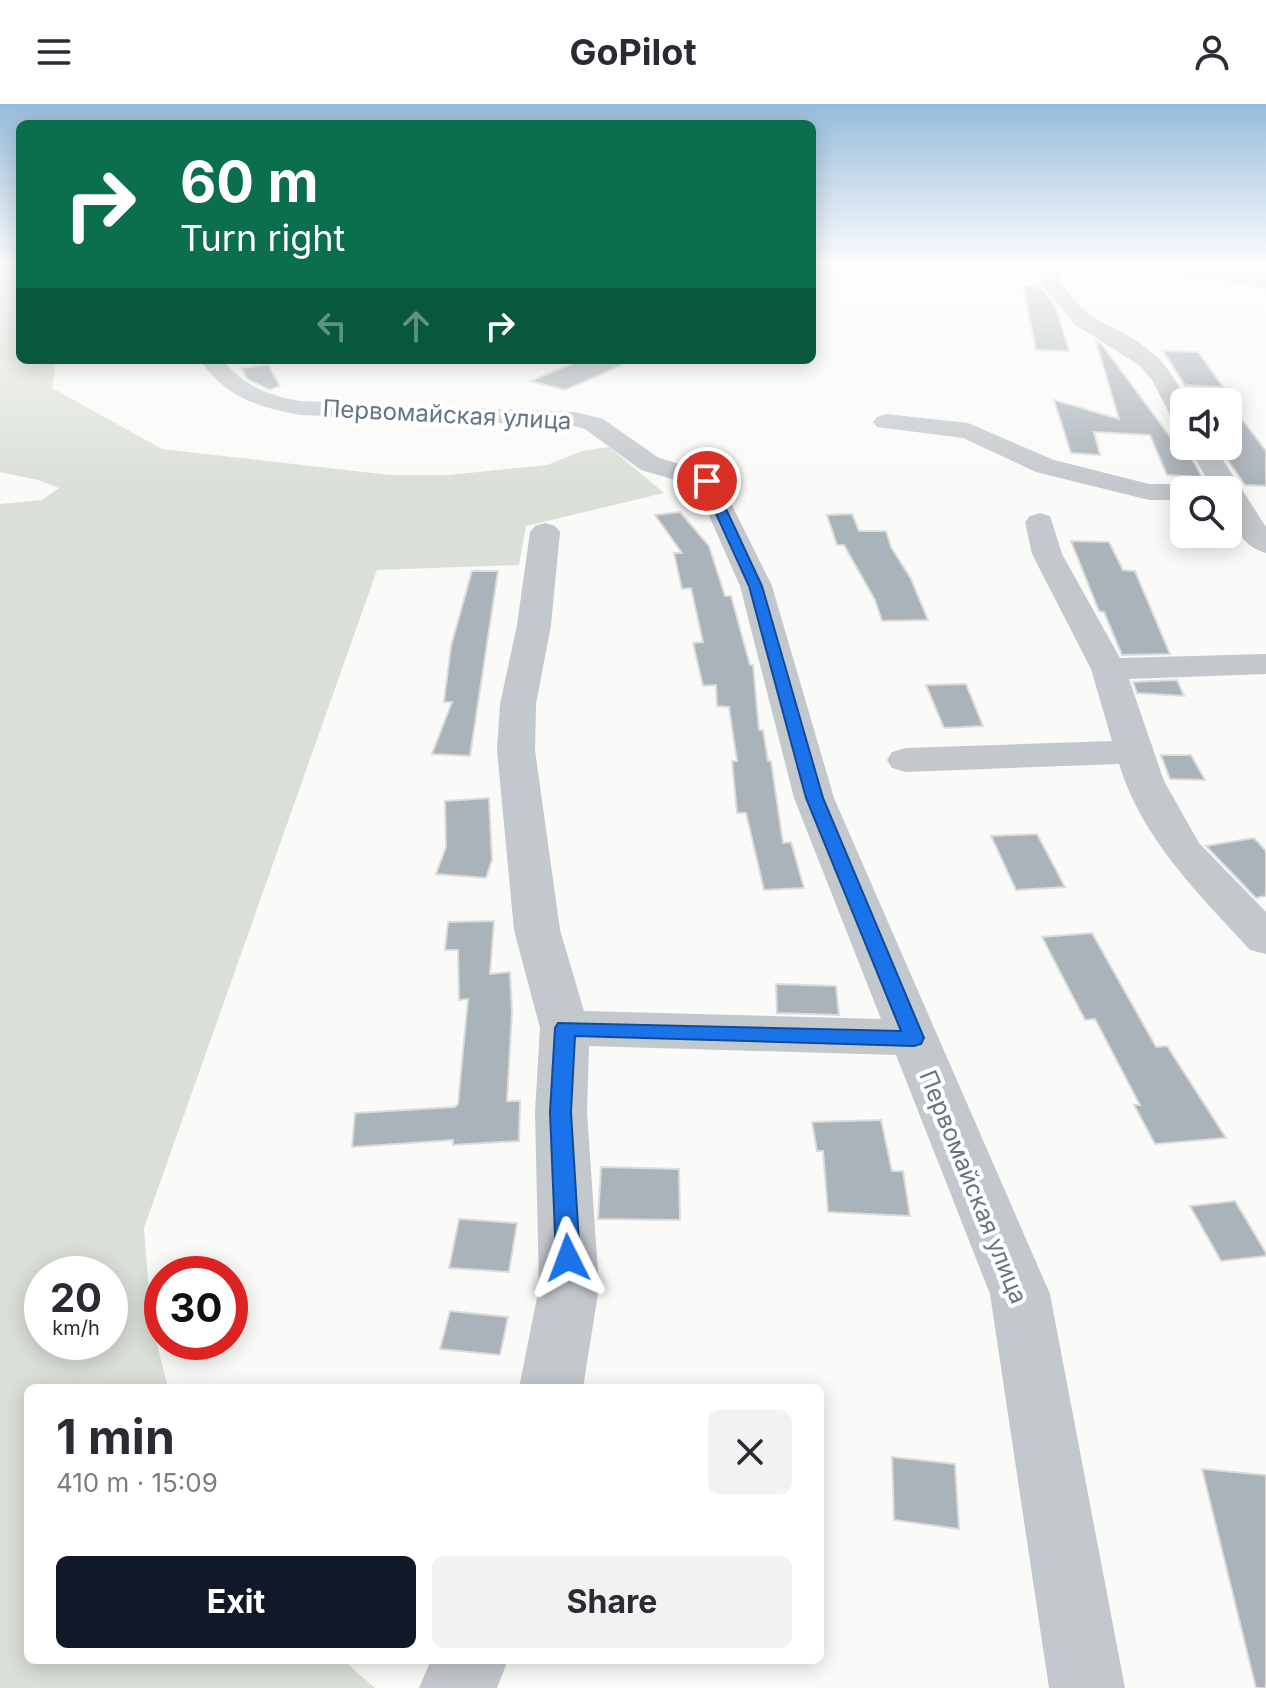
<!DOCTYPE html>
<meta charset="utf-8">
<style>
:root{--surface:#fff;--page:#f2f2f3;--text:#2b2b33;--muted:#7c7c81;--accent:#111827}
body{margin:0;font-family:Inter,sans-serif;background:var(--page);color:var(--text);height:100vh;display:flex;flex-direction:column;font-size:30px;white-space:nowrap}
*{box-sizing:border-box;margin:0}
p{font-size:26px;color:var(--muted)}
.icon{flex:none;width:44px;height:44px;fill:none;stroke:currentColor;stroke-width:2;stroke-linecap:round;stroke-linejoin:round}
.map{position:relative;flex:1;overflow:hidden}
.details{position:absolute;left:24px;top:1280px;width:800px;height:280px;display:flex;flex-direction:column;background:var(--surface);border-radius:12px;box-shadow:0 4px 20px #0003}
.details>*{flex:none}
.guide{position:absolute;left:16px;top:16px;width:800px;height:244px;border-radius:12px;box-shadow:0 4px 20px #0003;background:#0b6e4f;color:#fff;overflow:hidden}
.controls{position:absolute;left:1170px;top:284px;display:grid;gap:16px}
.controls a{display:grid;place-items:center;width:72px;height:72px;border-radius:12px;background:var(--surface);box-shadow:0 4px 20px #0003;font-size:40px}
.speed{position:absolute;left:24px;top:1152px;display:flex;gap:16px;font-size:40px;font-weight:700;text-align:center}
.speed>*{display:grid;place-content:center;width:104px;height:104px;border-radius:50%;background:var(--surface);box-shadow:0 4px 20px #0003;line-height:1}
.speed small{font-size:20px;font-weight:400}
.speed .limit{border:12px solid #d22;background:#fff;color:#111}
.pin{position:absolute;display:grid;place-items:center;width:68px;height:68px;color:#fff;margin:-34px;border:4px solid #fff;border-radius:50%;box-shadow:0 2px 8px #0007}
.me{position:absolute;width:88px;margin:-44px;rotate:357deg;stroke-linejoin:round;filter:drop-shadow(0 0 6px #0008)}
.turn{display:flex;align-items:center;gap:28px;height:168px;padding:0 32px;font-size:36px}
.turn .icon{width:104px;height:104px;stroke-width:2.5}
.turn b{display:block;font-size:56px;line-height:68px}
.lanes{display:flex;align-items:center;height:76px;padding:0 32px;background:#0003;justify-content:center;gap:40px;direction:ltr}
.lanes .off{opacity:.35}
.round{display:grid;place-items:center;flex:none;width:84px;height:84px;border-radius:12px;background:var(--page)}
.summary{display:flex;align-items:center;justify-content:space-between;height:136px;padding:0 32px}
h1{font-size:48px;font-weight:700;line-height:60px}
.action{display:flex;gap:16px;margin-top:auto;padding:16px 32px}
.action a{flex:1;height:92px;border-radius:12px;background:var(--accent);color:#fff;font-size:32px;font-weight:700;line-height:92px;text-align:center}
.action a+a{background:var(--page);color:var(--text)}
header{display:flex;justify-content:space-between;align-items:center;height:104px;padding:0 32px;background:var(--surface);font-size:36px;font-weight:700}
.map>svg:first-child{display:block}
.green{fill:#dadfd7;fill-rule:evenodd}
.building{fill:#aab3b9;stroke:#dcdcda;stroke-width:2}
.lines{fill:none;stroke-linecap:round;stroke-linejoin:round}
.minor{fill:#c3c8cc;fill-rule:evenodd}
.route{fill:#1a73e8;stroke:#114b97;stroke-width:2}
.labels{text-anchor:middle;stroke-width:8;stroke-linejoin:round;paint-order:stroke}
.street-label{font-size:24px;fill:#657683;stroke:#fff}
</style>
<header><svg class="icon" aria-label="menu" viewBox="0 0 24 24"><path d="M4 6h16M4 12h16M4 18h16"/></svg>GoPilot<svg class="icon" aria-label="person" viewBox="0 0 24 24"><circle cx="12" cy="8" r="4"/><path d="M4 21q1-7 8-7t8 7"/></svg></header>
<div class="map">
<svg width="1266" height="1584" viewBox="0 0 1266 1584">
<rect width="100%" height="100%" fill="#fafaf8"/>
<g class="green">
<path d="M0,160H20V256H56L52,284L162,345L390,371H449L547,361L582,347L609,343L664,389L526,422L519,461L377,466L144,1124L151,1216L168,1284H28V1556H343L375,1584H0V400L42,396L59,384L38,376L0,368ZM42,1170H110V1238H42Z"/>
<path d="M1046,160H1266V185L1194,171Z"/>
</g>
<g class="building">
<path d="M1023,182L1040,183L1055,201L1069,247L1036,246Z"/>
<path d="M1096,237L1102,241L1177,342H1185L1202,373L1167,371L1150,331L1094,328L1100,351L1071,349L1054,296L1119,315Z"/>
<path d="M1163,247L1198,248L1223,283L1185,281Z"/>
<path d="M581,256H619L622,261L565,286L531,277Z"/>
<path d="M268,261L280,282L270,286L247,275L242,264Z"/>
<path d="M1228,297L1266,347V382L1245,381L1218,342H1228Z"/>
<path d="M680,408L709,442L725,492H731L750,561H753L759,626H763L768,657H771L783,739L791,738L804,784L764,786L746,709H737L732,657H737L729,603L717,602L716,581L703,582L693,539L703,538L691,484L682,485L674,449H682L655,411Z"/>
<path d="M852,410L859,427H886L891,443L911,475L928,516L882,517L875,496L844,441H837L827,411Z"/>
<path d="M1071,437L1109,438L1123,466L1135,467L1170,550L1122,551L1104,508L1099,507Z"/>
<path d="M472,467H498L470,652L432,650L452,598H444L451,542Z"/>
<path d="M1177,576L1184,592L1137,589L1133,578Z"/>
<path d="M966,580L983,622L944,624L926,581Z"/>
<path d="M1161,651H1191L1205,676L1170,675Z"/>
<path d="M489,694L492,756L486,774L436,770L446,743L445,697Z"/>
<path d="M1037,730L1065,783L1016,786L991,732Z"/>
<path d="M1254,734L1266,747V792L1256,794L1206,742Z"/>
<path d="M494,817L490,870L510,868L512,908L507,997H520L519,1037L453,1041V1036L352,1043L355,1009L455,1003L458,1000L468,895L459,896L458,846H445L448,818Z"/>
<path d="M1092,829L1156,943L1167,942L1226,1034L1155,1040L1134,1001H1140L1095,915L1085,916L1042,833Z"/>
<path d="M776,880L836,882L839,911L777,909Z"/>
<path d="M881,1016L892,1067H903L910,1112L828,1108L823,1047H817L812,1018Z"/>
<path d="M601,1063L679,1065L680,1116L598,1115Z"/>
<path d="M1235,1097L1266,1149V1152L1221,1157L1190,1102Z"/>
<path d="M459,1115L517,1119L509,1168L449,1164Z"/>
<path d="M450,1207L508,1213L500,1251L440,1245Z"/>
<path d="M892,1353L955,1360L959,1425L894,1416Z"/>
<path d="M1202,1365L1266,1371V1584H1256Z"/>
</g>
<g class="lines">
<g class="minor">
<path d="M1049,166L1056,168C1085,225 1115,215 1155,251C1169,264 1179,282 1188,298H1184V322L1175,320L1152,276L1139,261L1074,220L1039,177L1042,168Z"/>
<path d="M200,256H223C243,282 268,291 300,297L575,308L603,315L659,354L717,371L772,482L834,694L1050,1190L1125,1584H1049L990,1190L896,951L589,942L587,1008L599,1183L583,1284H519L539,1183L535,1008L540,924L514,826L497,646L500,600L517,521L530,428L535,422L545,419L555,422L560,428L551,521L536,600L535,646L560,826L584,907L881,915L794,694L740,482L696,382L641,366L585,325L574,322L300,311C257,303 226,293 200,256Z"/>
<path d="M886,310L968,319L1054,356L1149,380H1184L1197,386H1184V396H1149L1036,368L963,334L877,323L873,318L877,313Z"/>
<path d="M1188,342H1214L1266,423V449C1238,442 1228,412 1228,386H1213Z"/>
<path d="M1040,409L1050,412L1062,450L1120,554L1266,550V570L1129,575L1164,677L1199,739L1266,808V850L1250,846C1198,789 1142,735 1119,660L906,668L892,664L887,656L892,648L906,644L1112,637L1091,565L1032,450L1025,418L1030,412Z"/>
<path d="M431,1556H508L497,1584H419Z"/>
</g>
</g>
<linearGradient id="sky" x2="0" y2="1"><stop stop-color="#96bcdc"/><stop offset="0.42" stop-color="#fdfdfc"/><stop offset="1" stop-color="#fdfdfc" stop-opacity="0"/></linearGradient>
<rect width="1266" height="382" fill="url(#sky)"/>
<path class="route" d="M707,373L713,377L762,482L823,694L924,934L921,940L914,942L575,932L571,1008L580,1154L576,1161L568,1164L559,1161L556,1154L550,1008L555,924L558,919L901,927L806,694L749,482L701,377Z"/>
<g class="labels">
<g class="street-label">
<text transform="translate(447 311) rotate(3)" y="8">Первомайская улица</text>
<text transform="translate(973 1083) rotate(68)" y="8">Первомайская улица</text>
</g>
</g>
</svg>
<div class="controls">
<a><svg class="icon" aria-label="sound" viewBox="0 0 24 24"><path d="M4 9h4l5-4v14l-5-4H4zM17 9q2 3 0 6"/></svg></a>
<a><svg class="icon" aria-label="search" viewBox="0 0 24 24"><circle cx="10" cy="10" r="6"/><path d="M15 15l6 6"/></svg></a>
</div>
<div class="speed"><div>20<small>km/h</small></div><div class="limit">30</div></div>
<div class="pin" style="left:707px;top:377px;background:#d93025"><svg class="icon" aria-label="arrive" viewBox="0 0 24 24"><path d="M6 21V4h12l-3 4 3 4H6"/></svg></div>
<svg class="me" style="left:568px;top:1154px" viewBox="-20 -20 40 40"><path d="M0-17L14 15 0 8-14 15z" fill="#1a73e8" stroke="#fff" stroke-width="4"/></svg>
<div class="guide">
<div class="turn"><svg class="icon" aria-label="right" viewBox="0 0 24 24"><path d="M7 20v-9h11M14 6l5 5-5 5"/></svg><div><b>60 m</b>Turn right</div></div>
<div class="lanes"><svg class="icon off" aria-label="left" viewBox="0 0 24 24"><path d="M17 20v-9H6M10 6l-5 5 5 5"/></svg><svg class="icon off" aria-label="ahead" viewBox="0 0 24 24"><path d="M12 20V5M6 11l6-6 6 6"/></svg><svg class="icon" aria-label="right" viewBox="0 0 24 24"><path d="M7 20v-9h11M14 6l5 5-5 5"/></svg></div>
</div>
<section class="details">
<div class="summary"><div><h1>1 min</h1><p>410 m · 15:09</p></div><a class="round"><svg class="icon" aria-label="close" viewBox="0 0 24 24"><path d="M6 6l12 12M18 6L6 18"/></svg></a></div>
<div class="action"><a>Exit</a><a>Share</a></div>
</section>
</div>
